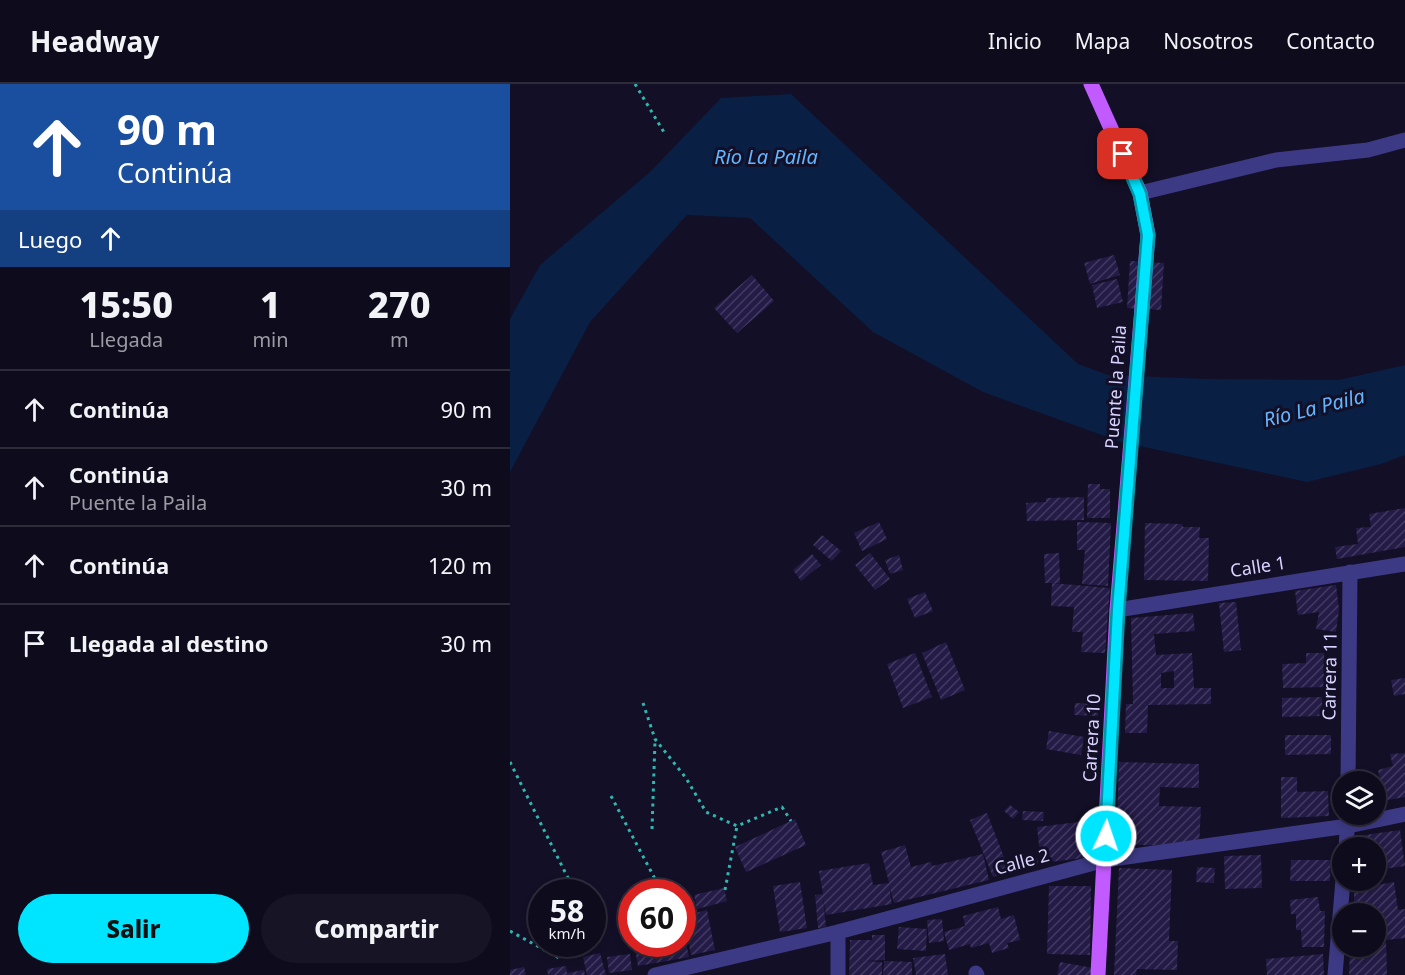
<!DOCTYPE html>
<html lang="es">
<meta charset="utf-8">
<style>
:root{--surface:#0e0b1c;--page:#171425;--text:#f1f3f6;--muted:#9b9ba3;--line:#2e2b3b;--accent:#00e5ff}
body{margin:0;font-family:"Noto Sans",sans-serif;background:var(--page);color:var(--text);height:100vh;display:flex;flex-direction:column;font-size:22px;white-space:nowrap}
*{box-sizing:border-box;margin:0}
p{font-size:20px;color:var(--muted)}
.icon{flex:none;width:33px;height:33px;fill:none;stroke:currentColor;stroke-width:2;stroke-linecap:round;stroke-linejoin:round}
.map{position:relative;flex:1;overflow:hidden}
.details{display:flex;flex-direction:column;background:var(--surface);width:510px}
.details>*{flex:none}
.top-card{background:#1a4fa0;color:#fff;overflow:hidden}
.buttons{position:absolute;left:822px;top:687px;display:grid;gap:12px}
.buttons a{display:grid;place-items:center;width:54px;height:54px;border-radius:50%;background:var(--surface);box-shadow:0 3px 9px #0003,0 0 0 2px var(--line);font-size:30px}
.speed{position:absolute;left:18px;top:795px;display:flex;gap:12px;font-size:30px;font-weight:700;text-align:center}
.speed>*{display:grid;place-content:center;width:78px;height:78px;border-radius:50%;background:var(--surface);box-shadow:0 3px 9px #0003,0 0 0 2px var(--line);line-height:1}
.speed small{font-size:15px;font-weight:400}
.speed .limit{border:9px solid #d22;background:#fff;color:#111}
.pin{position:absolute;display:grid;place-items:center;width:51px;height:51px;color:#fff;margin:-26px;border-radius:12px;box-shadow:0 3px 9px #0006}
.me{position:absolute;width:66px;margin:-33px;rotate:3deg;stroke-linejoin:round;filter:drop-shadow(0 0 4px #0008)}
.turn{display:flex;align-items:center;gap:21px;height:126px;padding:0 18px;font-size:27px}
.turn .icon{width:78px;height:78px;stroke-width:2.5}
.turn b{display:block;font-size:42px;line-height:51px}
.then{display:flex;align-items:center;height:57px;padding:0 18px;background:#0003;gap:12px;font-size:22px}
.eta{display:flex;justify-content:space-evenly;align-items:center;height:102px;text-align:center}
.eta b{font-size:36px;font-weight:800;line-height:42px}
.cta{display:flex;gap:12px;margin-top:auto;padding:12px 18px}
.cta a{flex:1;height:69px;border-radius:36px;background:var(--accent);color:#111;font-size:24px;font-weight:800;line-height:69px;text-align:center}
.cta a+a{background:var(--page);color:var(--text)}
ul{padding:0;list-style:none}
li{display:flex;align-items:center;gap:18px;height:78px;padding:0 18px;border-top:2px solid var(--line)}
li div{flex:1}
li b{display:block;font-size:22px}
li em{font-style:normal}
header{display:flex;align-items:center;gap:36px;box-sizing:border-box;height:84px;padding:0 30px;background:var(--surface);border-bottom:2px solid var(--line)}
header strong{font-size:28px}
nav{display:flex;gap:33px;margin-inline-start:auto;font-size:21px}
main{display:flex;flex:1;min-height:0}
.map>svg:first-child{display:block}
.water{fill:#0a1f44}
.building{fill:url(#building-hatch);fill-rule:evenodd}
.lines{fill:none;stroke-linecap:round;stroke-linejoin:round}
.path{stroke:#2fb8b0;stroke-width:3;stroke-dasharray:3 4.5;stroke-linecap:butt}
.street{stroke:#3d3a85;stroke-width:15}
.primary{stroke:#c25bff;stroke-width:15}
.route-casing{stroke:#0095a6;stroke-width:15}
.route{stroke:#00e5ff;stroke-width:10}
.labels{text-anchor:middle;stroke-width:6;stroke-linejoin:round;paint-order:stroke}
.street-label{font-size:18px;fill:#d9d4ff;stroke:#130f26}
.water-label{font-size:20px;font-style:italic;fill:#62b6ff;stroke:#130f26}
</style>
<header>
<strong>Headway</strong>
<nav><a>Inicio</a><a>Mapa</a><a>Nosotros</a><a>Contacto</a></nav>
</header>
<main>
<section class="details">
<div class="top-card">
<div class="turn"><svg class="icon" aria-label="ahead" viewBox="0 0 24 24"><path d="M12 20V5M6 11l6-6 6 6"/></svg><div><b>90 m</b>Continúa</div></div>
<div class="then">Luego<svg class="icon" aria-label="ahead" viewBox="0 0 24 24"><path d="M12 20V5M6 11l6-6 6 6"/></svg></div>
</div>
<div class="eta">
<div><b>15:50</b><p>Llegada</p></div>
<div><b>1</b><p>min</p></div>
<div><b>270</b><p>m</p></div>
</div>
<ul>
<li><svg class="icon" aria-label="ahead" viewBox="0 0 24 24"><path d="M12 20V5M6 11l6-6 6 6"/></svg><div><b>Continúa</b></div><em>90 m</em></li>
<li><svg class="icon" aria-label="ahead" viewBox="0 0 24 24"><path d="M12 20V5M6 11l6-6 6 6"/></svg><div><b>Continúa</b><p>Puente la Paila</p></div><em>30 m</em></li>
<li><svg class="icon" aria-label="ahead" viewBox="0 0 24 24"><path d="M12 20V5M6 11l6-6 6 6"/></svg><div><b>Continúa</b></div><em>120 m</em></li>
<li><svg class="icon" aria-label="arrive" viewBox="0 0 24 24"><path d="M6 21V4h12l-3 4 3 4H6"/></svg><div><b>Llegada al destino</b></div><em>30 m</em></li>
</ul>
<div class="cta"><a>Salir</a><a>Compartir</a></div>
</section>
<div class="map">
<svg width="895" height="891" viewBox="0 0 895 891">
<defs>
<pattern id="building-hatch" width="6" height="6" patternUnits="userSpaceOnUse" patternTransform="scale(1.5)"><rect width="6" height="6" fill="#241b47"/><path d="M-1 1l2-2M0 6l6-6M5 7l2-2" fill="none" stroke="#433b63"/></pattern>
</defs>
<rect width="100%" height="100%" fill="#130f26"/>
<path class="water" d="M281,10L568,280L598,291L698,295L829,296L895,281V371L871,380L797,398L611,358L473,308L363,248L240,134L177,131L80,238L0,388V235L30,181L140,88L211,14Z"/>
<g class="building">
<path d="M604,171L610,191L580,200L574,179Z"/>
<path d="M620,177L654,179L651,226L617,224Z"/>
<path d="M242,191L264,217L227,249L204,224Z"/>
<path d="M607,195L613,218L587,224L582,201Z"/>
<path d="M578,400H590V405H600V434H577Z"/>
<path d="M574,413V436L517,437L516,419L536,418V414Z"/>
<path d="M895,424V463L827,475L825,463L848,460L846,444L861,443L859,430Z"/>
<path d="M369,438L377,455L352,467L344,449Z"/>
<path d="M567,438L601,439L598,502L572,500L575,466H567Z"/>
<path d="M635,439L672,440L673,443H690L689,454H699L698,497L634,496Z"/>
<path d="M312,451L331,467L322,477L303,461Z"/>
<path d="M360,469L380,495L365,506L345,481Z"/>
<path d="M549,469L550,499H542L600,504L595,569L571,568L573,548H562L564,523L541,522L542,499H535L534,470Z"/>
<path d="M302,470L311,481L291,497L283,486Z"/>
<path d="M389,471L393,486L380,490L375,476Z"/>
<path d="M826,501L829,525L826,548L806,545L809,528L788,531L785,507Z"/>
<path d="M415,508L423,527L405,534L397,515Z"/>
<path d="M726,518L731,566L714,568L709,519Z"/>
<path d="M683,529L685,547L644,550L646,571L682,569L684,604H701V620L638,621L637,649H615L616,620H623L621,534ZM664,587V604H651V589Z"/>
<path d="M436,558L455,606L431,616L412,569Z"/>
<path d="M405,569L422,613L393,624L377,580Z"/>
<path d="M796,569H814L815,603L773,604L772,580L796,579Z"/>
<path d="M895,594V610L884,612L881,596Z"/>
<path d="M812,613V632L772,633V614Z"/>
<path d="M565,619L589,620L588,632L564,631Z"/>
<path d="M539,647L574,653L571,671L536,665Z"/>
<path d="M775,651H821V670L775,671Z"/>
<path d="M895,669V713L866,718V696L870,695L868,686L883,682L880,670Z"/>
<path d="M609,678L689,680V704L650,703L649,722L691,723L689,763L606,760Z"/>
<path d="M771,693H787V708L818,707L819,732L771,734Z"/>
<path d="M500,721L509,728L503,735L494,727Z"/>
<path d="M513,727L534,728L533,737L512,736Z"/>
<path d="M477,729L499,786L483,793L460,736Z"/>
<path d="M285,735L296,761L236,788L225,763Z"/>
<path d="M577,737L582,773L531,779L527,743Z"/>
<path d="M890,746L895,782L866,786V764H848V752Z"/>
<path d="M395,761L401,783L421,778L422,782L473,770L479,796L384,819L379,802L382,820L316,831L313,813L316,843L308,844L305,811L313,810L309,787L359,779L363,801L379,799L371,768Z"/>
<path d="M751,771L752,804L715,805L714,772Z"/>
<path d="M527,774L528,780L503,784L502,777Z"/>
<path d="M781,776H821L820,797H780Z"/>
<path d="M687,783L705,784L704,799L686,798Z"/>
<path d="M609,784L662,786L659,857H668L667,886L627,885L626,891H604Z"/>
<path d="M290,798L297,844L270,848L263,802Z"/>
<path d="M884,798L888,826L895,825V854L876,856L877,891H839L840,862H866V830H844V805Z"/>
<path d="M539,802H581L580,871L537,870Z"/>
<path d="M214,804L217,817L187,825L184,811Z"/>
<path d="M808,813L810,827H815L814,863H792L791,846H786V830H781L780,816Z"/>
<path d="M488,823L491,835L504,831L510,856L497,859L499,864L482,869L479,859L461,864L460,860L439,866L434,848L455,842L453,832Z"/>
<path d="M197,826L205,866L181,871L174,836L186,834L185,829Z"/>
<path d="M432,835L434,857L419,859L417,836Z"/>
<path d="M172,840L179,873L128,882L124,860H172Z"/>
<path d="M389,843L417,845L416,867L387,865Z"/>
<path d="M362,851H375V876L354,877L372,878V891H339L340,856H362Z"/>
<path d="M90,869L96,891H77L73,873Z"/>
<path d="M120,870L122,886L99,889L97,873Z"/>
<path d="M435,870L438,891H406L403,874Z"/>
<path d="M813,870L814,891H757L756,875Z"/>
<path d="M374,877L402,878V891H373Z"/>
<path d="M550,878L583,884L582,891H547Z"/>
<path d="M56,882L57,889L74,886L75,891H38L37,885Z"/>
<path d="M14,883L16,891H0V886Z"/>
</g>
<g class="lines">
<g class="path">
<path d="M125,0L155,50"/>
<path d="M133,619L145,655L176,694L196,728L227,742L272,723L281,737"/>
<path d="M0,678L65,808"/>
<path d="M101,712L152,808"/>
<path d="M142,745L145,657"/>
<path d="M215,806L227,742"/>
<path d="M82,844L83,846"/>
<path d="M0,847L49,874"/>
</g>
<g class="street">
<path d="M630,109L766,76L858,66L895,56"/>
<path d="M607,526L895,480"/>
<path d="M838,698L840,488"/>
<path d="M836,764L838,730"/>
<path d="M328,848V891"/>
<path d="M466,889L467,891"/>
<path d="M145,891L328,848L595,776L838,742L895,730"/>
<path d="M825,891L833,796"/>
</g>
<path class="primary" d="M581,0L630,109L638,151L607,526L588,891"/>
</g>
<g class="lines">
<g class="route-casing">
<path id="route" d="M596,752L608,526L638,151L630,110L613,70"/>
</g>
<use href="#route" class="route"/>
</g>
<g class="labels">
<g class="street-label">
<text transform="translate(606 303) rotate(-86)" y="6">Puente la Paila</text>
<text transform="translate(748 483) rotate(-9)" y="6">Calle 1</text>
<text transform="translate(820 592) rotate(-89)" y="6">Carrera 11</text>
<text transform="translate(582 654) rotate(-87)" y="6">Carrera 10</text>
<text transform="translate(512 778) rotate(-15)" y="6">Calle 2</text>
</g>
<g class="water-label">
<text x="256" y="80">Río La Paila</text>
<text transform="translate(804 324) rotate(-14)" y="7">Río La Paila</text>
</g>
</g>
</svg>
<div class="buttons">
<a><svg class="icon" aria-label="layers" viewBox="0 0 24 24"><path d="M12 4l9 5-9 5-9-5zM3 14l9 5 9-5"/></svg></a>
<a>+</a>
<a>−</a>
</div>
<div class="speed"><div>58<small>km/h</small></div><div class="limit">60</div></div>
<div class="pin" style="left:613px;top:70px;background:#d93025"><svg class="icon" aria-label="arrive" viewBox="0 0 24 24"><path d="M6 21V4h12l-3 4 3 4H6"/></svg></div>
<svg class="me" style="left:596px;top:752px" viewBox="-20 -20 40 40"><circle r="17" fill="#00e5ff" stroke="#fff" stroke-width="3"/><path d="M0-11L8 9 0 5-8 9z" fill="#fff"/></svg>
</div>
</main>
